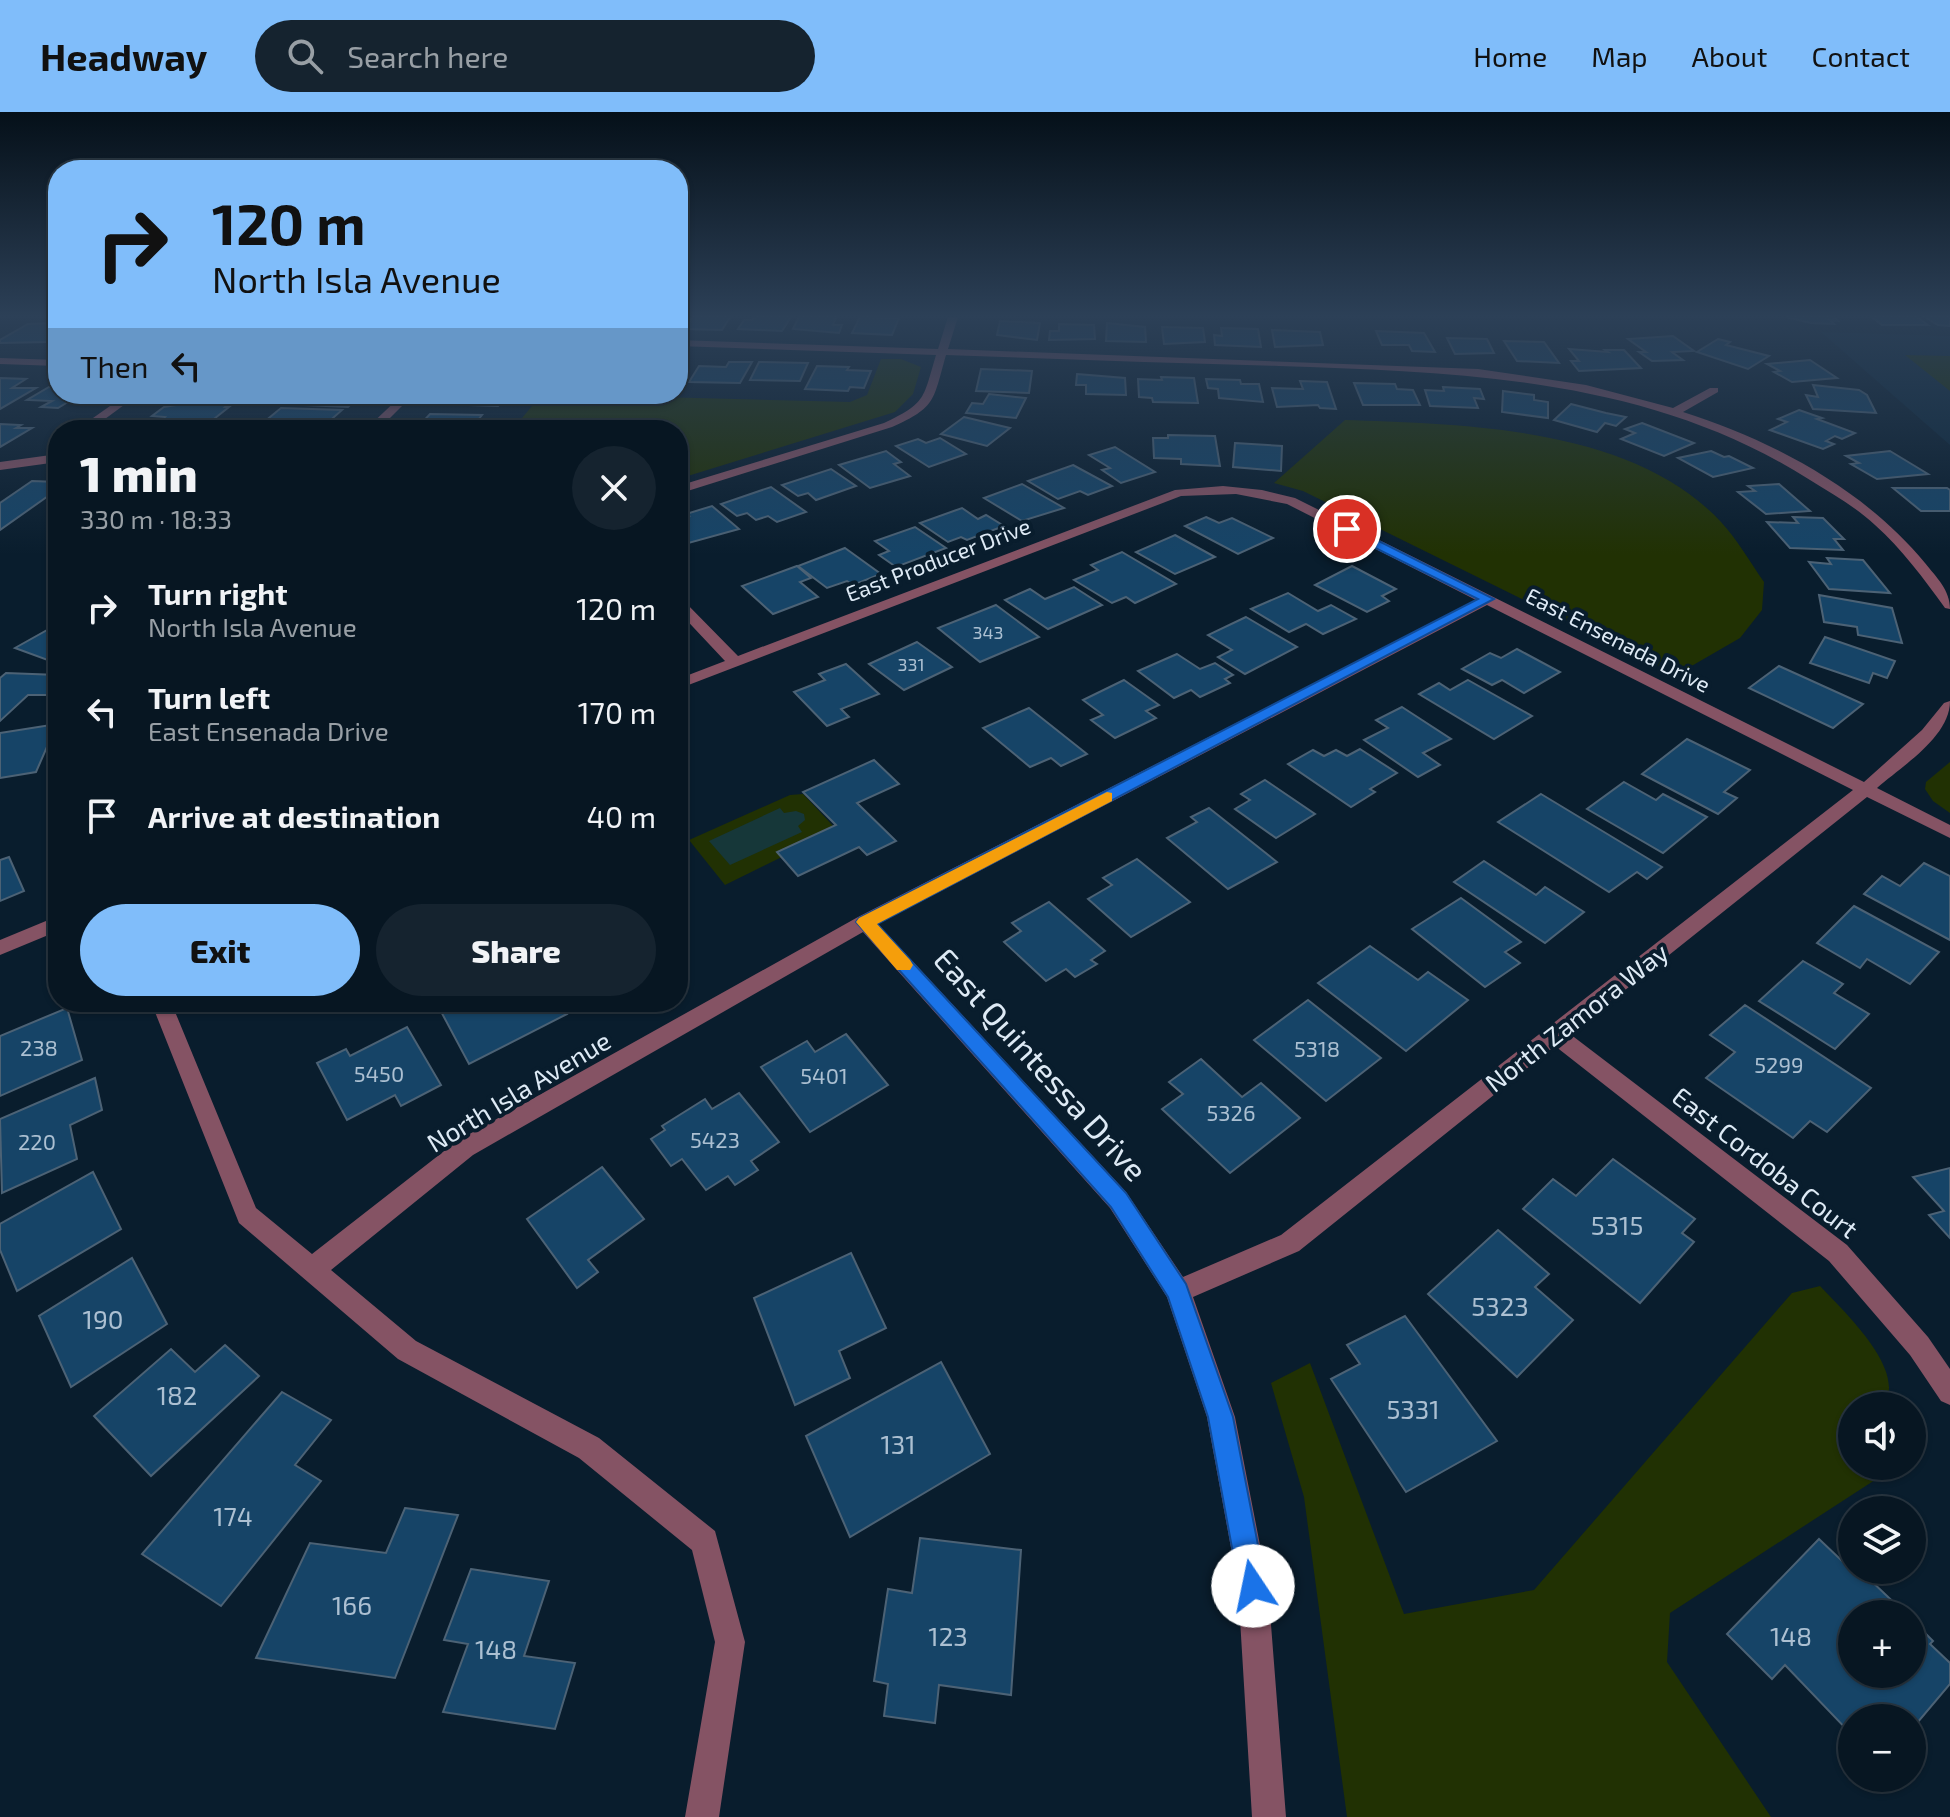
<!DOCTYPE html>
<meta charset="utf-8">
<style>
:root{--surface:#071622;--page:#15232f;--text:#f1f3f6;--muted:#989fa5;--line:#283540;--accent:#80bdfa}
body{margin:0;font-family:"Exo 2",sans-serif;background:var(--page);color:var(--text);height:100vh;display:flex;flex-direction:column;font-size:30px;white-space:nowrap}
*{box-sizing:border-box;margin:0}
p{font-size:26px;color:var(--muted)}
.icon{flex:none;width:44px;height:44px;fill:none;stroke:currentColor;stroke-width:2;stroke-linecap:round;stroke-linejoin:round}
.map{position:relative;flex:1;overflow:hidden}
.drawer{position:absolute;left:48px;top:308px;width:640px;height:592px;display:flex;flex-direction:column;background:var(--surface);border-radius:32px;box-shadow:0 2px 6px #0004,0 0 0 2px var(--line)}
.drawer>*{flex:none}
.banner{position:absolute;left:48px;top:48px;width:640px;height:244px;border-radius:32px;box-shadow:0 2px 6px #0004,0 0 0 2px var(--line);background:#80bdfa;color:#111;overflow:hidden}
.tools{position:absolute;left:1838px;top:1280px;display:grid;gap:16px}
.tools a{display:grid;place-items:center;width:88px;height:88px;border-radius:50%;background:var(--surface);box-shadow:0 2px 6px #0004,0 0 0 2px var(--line);font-size:40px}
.pin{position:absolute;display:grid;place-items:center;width:68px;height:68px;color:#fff;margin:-34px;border:4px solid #fff;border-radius:50%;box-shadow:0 2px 8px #0007}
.me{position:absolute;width:88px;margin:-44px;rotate:349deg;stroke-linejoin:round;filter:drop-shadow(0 0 6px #0008)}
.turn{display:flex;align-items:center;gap:28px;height:168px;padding:0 32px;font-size:36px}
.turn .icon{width:104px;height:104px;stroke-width:2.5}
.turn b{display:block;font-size:56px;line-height:68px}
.then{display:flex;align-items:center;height:76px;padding:0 32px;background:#0003;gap:16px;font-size:30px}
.round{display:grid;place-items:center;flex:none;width:84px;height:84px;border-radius:42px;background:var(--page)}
.overview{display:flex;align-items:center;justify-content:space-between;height:136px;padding:0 32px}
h1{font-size:48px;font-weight:800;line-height:60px}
.action{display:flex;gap:16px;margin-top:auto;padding:16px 32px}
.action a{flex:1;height:92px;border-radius:48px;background:var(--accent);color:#111;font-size:32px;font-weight:800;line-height:92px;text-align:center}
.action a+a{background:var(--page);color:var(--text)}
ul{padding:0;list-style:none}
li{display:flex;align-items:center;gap:24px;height:104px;padding:0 32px}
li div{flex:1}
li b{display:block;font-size:30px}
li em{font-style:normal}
header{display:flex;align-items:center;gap:48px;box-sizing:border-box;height:112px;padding:0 40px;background:var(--accent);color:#111}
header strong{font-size:38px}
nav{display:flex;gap:44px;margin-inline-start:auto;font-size:28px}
.search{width:560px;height:72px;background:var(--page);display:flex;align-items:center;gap:20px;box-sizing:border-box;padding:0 28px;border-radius:44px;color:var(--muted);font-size:30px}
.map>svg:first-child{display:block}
.built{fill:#0c273b}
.green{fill:#213103}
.water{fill:#163739}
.building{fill:#164467;stroke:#4c6275;stroke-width:2}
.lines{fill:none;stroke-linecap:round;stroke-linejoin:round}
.minor{fill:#855364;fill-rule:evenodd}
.route{fill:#1a73e8;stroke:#114b97;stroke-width:2}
.slow{fill:#f59e0b}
.labels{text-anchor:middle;stroke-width:8;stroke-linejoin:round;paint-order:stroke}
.far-number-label{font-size:18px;fill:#acc0d2}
.far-street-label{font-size:22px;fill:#deeaf5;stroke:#091d2d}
.number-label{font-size:22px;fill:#acc0d2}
.street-label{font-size:26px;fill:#deeaf5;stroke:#091d2d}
.near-number-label{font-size:26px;fill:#acc0d2}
.near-street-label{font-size:32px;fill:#deeaf5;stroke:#091d2d}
</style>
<header>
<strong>Headway</strong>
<div class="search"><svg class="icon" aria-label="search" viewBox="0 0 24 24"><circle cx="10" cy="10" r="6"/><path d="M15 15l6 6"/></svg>Search here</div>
<nav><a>Home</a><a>Map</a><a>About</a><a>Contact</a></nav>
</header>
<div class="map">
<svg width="1950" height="1705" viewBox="0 0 1950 1705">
<rect width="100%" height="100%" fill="#091d2d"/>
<path class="built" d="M1821,220L1950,224V333Z"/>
<g class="green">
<path d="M1905,243L1950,244V279Z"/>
<path d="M881,247H901L921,255L913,282L895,300L678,367V318H512L542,282L850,290L867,283Z"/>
<path d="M1345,308C1465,312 1633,315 1721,410C1737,427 1750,450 1764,470L1762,498L1740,526L1676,563L1303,379L1274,371Z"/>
<path d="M1950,650V701L1933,689L1925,677L1926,670Z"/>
<path d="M803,682L837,718L725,773L689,728L790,683Z"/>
<path d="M1820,1174C1842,1197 1890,1243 1889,1276C1889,1282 1885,1289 1883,1294H1852V1354H1878V1366L1670,1501L1667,1550L1771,1705H1347L1304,1385L1271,1271L1310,1251L1404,1502L1534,1478L1792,1181Z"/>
</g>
<path class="water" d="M780,696L784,701L796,699L804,702L805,708L798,714L802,720L730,753L709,729Z"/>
<g class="building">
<path d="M693,205H730L722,218L684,217Z"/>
<path d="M754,205H791L782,219L738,217L744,208H752Z"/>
<path d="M799,205H836L833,213H842L839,221L793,217Z"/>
<path d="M860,205H868L899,206L892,223L852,221Z"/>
<path d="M1786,205H1834L1838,209L1830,208L1834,212L1811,211Z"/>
<path d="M1872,205H1917L1928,213H1882Z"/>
<path d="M1925,205H1950V214L1938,213Z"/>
<path d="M1000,209L1040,211L1037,228L997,223Z"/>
<path d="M53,211H58V224L47,230L0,231V228L28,212Z"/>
<path d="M1107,211L1145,215L1146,230L1106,229Z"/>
<path d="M1059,212L1094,213L1095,227L1049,228L1050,219H1059Z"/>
<path d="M1162,215L1203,216L1205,230L1164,232Z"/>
<path d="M1221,216L1258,217L1261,235L1215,233L1214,223L1222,224Z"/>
<path d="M1272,218L1320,220L1323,233L1275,235Z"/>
<path d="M1376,219L1424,221L1435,240L1412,239L1409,233H1382Z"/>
<path d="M1673,224L1694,239L1672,240L1683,248L1652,249L1639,240H1646L1628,227Z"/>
<path d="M1447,226L1487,227L1494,241L1455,242Z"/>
<path d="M1718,227L1730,230L1726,233L1769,244L1748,257L1697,240Z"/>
<path d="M1504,229L1544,230L1559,251L1517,249Z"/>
<path d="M1569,237L1608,240L1605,238H1624L1641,256L1579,259L1571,249H1579Z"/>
<path d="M1810,248L1837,266L1792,270L1774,260L1780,259L1767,252Z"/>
<path d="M729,250H752L740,271L689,270L699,254L726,255Z"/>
<path d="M759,250L808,251L800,269L750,268Z"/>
<path d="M817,254L849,255L847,258L871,259L864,276L850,275L848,279L805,277Z"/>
<path d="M981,257L1032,259L1029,281L976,279Z"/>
<path d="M1077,262L1125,266L1126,283L1086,282V273H1076Z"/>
<path d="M1161,265L1194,266L1198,291L1153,290L1152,286L1139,285L1138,267L1162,268Z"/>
<path d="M0,266L26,267L12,276H36L0,297Z"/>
<path d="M1206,267L1240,268L1241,272H1259L1263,290L1219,286L1218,277L1208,276Z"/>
<path d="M1300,269L1327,270L1336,297L1320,296L1318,293L1277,295L1272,276L1303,277Z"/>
<path d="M1354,271L1395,272L1397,277L1413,278L1420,293H1363Z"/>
<path d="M1813,273L1859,278L1867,283L1876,301L1813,297L1806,283L1818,285Z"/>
<path d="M49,275H58V282H97L85,290H68L58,296L41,295L52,289L27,288Z"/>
<path d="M1443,275L1480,277L1484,287L1474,286L1478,296L1430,294L1425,278L1444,279Z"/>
<path d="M1503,279L1534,283V288L1548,290V306L1502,300Z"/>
<path d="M183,282H248L243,286H177Z"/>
<path d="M296,282H361L348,295L284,292Z"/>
<path d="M450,282H508L498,294L441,292Z"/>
<path d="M989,282L1026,286L1016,306L966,301L972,291L983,292Z"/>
<path d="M200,289L230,290L225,295H229L200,318L154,316L165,305L152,304L164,295Z"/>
<path d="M1571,292L1606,301L1626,305L1616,314L1605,311L1597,320L1554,308Z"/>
<path d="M281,296L342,298L325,313L315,312L309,318H264L268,315H258Z"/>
<path d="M1799,298L1822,306L1817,307L1855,321L1842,327L1835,324L1826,329L1834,332L1823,337L1770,318L1787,310L1778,307Z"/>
<path d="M430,302L482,303L470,318H425L428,315L419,314Z"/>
<path d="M964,305L1010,316L987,334L941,322Z"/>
<path d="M1642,311L1694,331L1664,344L1621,327L1635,321L1625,317Z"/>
<path d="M0,312L21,313L16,316H32L0,335Z"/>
<path d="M1168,323L1215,324L1220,354L1181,352V347L1154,346L1153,326H1168Z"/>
<path d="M940,326L966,342L929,355L896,334L918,327L926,331Z"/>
<path d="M1235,331L1282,334L1281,359L1233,355Z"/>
<path d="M1115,335L1155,360L1121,371L1102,358L1110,356L1089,343Z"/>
<path d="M886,339L901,350L894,352L910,364L870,376L839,353Z"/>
<path d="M1711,339L1724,345L1729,344L1753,356L1713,365L1678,346Z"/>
<path d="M1890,339L1928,362L1877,367L1851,352L1859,351L1846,344Z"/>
<path d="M1073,353L1112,374L1088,383L1080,379L1058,387L1028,369Z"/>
<path d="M831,357L856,374L816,388L808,381L798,384L782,373Z"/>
<path d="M32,369L58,370V377L0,418V391Z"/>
<path d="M1022,372L1064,396L1022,409L984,386Z"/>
<path d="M1779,372L1810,399L1766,402L1738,380L1755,379L1748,374Z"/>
<path d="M771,375L806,400L777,410L768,404L756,408L747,401L737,404L721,392Z"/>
<path d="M1893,376H1947L1950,378V399H1921Z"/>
<path d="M712,394L739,417L685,432L678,425V408L689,404L686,402Z"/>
<path d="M962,396L978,407L986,403L1004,414L967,428L961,425L948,430L920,411Z"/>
<path d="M1206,405L1219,411L1232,406L1273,426L1238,442L1185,414Z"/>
<path d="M1793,405L1823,406L1844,427H1834L1843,438L1790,436L1767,410L1798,411Z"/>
<path d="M915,415L946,436L896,455L879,443L889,439L875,429Z"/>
<path d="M1175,423L1215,445L1175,462L1136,440Z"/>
<path d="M845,436L881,462L853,473L847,469L827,476L798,454Z"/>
<path d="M1122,440L1176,472L1135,491L1126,485L1112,491L1074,468L1098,458L1091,453Z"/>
<path d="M1827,446L1863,448L1890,481L1829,477L1809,450L1831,452Z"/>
<path d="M797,454L811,466L800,470L818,485L773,502L742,474Z"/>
<path d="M1352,454L1396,477L1382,484L1389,489L1367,500L1315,473Z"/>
<path d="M1074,475L1102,493L1048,517L1005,488L1030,477L1045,487Z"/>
<path d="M1288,481L1318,499L1331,493L1356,507L1323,522L1306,512L1289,520L1251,497Z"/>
<path d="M1819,483L1892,496L1902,531L1858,523L1857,515L1824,510Z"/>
<path d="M996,493L1039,525L980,550L938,516Z"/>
<path d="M1246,505L1297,535L1245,562L1218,545L1232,538L1208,523Z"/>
<path d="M58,512V547L53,550L15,536Z"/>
<path d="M1825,525L1895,549L1887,566L1873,561L1869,571L1810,551Z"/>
<path d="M917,530L952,555L904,578L869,552Z"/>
<path d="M1517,537L1560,560L1524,581L1502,568L1492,573L1462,557L1490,541L1501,546Z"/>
<path d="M1177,542L1200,557L1215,551L1233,563L1225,567L1230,571L1200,585L1191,578L1174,586L1138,559Z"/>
<path d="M846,552L879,582L841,597L849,605L827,614L794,580L825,568L819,562Z"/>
<path d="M1779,554L1863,592L1833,616L1749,576Z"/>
<path d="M6,561L58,563V583H28L0,609V566Z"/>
<path d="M1124,568L1159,593L1146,599L1156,606L1115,626L1091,608L1103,603L1083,588Z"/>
<path d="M1468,568L1532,604L1494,627L1419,582L1439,571L1450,578Z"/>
<path d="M1402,595L1451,627L1423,641L1440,653L1418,665L1364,628L1388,616L1376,608Z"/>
<path d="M1029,596L1087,642L1061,654L1051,646L1030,655L983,616Z"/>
<path d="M57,612L36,660L0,666V621Z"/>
<path d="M1687,627L1750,658L1724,680L1737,686L1718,702L1642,662Z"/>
<path d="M1360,637L1397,661L1370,677L1375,680L1351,695L1288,652L1313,638L1324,644L1336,638L1347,644Z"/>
<path d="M874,648L899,672L857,691L896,729L867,743L859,735L798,764L777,740L836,713L803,680Z"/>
<path d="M1265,668L1315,702L1276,726L1235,697L1250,688L1241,682Z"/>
<path d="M1624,670L1656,688L1663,682L1707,705L1663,741L1587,697Z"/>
<path d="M1541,682L1662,755L1647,767L1637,760L1609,780L1498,710Z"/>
<path d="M1209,696L1277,750L1228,777L1167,726L1197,710L1191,705Z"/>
<path d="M9,745L24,779L0,789V748Z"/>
<path d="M1137,747L1190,790L1131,825L1088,787L1112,773L1103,766Z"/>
<path d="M1484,749L1536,783L1545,775L1584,800L1545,831L1454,770Z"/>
<path d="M1924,751L1950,764V828L1864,782L1882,764L1900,774Z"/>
<path d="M1461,786L1521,830L1505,840L1520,851L1485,875L1412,817Z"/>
<path d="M1049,790L1105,839L1091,848L1097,852L1075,865L1066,857L1046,869L1004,830L1021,819L1012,811Z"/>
<path d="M1854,794L1939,840L1910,872L1867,847L1860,856L1817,831Z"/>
<path d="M1370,834L1418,868L1428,860L1468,888L1406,939L1318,871Z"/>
<path d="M1803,849L1843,872L1834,881L1869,902L1835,937L1759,889Z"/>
<path d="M1308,888L1381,946L1326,989L1254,928Z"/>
<path d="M441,890H559L567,902L469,952L437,892Z"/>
<path d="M1745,893L1871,976L1827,1020L1810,1009L1793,1026L1706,966L1735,940L1710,923Z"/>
<path d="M67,896L82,948L0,984V924Z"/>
<path d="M407,915L441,973L401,994L395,983L347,1008L317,951L346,937L350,944Z"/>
<path d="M846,922L888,973L810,1020L761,955L807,929L815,940Z"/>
<path d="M1201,947L1242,985L1261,971L1300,1006L1230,1061L1162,997L1183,982L1169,970Z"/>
<path d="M95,966L102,998L70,1013L77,1047L2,1081L0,1007Z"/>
<path d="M739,981L779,1030L751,1049L758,1058L735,1073L728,1064L706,1078L682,1047L671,1054L651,1027L665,1018L662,1014L705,987L712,997Z"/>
<path d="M1613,1047L1695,1107L1682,1121L1694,1130L1640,1191L1523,1097L1553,1067L1576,1084Z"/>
<path d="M602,1055L644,1107L588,1148L598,1160L577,1176L527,1107Z"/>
<path d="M1950,1056V1126L1929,1103L1944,1099L1913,1065Z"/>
<path d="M93,1060L121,1117L17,1179L0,1138V1112Z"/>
<path d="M1498,1118L1549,1162L1535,1175L1573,1208L1517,1265L1428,1182Z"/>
<path d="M851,1141L886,1216L839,1239L850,1266L795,1293L754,1186Z"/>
<path d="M132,1146L167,1212L71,1275L39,1204Z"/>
<path d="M1405,1204L1497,1329L1406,1380L1331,1267L1360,1252L1347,1233Z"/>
<path d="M225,1233L259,1264L151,1364L94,1304L171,1237L195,1260Z"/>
<path d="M941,1250L990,1342L850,1425L806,1324Z"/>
<path d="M282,1280L331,1308L295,1353L321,1369L221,1494L142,1442Z"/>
<path d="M405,1396L458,1403L395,1566L256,1546L310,1431L386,1441Z"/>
<path d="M920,1426L1021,1438L1011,1583L939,1573L935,1611L884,1604L888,1572L874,1569L888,1477L912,1481Z"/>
<path d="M1819,1427L1861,1467L1866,1464L1906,1502H1852V1562H1912V1508L1933,1529L1930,1532L1950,1551V1572L1912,1617V1606H1852L1851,1622L1785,1553L1772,1567L1727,1522Z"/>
<path d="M471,1457L549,1469L524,1544L575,1551L555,1617L443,1600L468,1532L444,1528Z"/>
</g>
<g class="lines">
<g class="minor">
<path d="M948,205H958L948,237L1478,257L1586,273L1673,296L1710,276H1718V280L1683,300C1772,328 1865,378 1925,451C1937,466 1950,478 1950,497L1945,496C1924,467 1902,437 1875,413C1856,395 1832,382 1810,368C1650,266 1463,260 1279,254C1168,251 1057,247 946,243C933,288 937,295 892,315L678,382V374L884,311C927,291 923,286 936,243L678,234V228L938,237Z"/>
<path d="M0,246L58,248V254L0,252Z"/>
<path d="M127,282H139L90,318H76Z"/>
<path d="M403,282H414L378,318H365Z"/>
<path d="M58,342V350L0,358V350Z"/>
<path d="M1223,374L1262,378L1295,386L1864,670L1922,618L1944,591L1950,589C1950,625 1902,654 1877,676L1950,713V726L1867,685L1570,922L1847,1133L1928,1225L1950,1257V1293L1941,1289L1910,1243L1829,1149L1555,934L1299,1139L1193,1185L1235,1305L1268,1474L1286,1705H1252L1238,1474L1207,1305L1167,1185L1110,1096L863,820L473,1043L331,1158L416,1229L599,1326L715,1419L745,1530L719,1705H685L715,1530L692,1438L579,1346L398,1247L239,1111L151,890H171L256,1096L312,1142L457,1029L858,805L1476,488L1287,392L1236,382L1181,384L678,577V567L725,549L678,499V487L683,488L738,544L1175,378ZM1487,493L1853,678L1281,1123L1183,1165L1126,1080L878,812Z"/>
<path d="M58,804V819L0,843V828Z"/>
</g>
</g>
<linearGradient id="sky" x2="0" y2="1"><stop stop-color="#051019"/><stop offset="0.46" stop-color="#2c4057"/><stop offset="1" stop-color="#2c4057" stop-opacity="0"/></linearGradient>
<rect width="1950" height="443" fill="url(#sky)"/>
<path class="route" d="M1347,413L1494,487L877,812L1126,1081L1186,1172L1233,1305L1266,1474L1262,1484L1253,1488L1243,1484L1239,1474L1208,1305L1168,1185L1111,1095L856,810L859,806L1478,487L1343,420L1341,417Z"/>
<path class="slow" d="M1107,680L1112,681V689L877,812L910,848L913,853L910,858H897L856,810L859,806Z"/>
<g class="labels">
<g class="far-number-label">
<text x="988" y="527">343</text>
<text x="911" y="559">331</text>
</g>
<g class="far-street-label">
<text transform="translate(938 448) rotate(-21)" y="8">East Producer Drive</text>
<text transform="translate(1618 528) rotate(27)" y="8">East Ensenada Drive</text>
</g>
<g class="number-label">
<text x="39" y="944">238</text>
<text x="1317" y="945">5318</text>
<text x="1779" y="961">5299</text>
<text x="379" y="970">5450</text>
<text x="824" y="972">5401</text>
<text x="1231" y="1009">5326</text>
<text x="715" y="1036">5423</text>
<text x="37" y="1038">220</text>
</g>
<g class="street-label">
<text transform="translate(1577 906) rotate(-38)" y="9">North Zamora Way</text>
<text transform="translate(519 980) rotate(-31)" y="9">North Isla Avenue</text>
<text transform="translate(1765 1051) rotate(38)" y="9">East Cordoba Court</text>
</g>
<g class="near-number-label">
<text x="1617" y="1123">5315</text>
<text x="1500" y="1204">5323</text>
<text x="103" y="1217">190</text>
<text x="177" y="1293">182</text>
<text x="1413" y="1307">5331</text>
<text x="898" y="1342">131</text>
<text x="233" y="1414">174</text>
<text x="352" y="1503">166</text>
<text x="948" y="1534">123</text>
<text x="1791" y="1534">148</text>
<text x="496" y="1547">148</text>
</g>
<g class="near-street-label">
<text transform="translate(1040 953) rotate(48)" y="11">East Quintessa Drive</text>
</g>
</g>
</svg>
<div class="tools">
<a><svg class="icon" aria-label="sound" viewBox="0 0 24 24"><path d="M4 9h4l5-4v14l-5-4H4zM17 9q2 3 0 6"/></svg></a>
<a><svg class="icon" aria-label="layers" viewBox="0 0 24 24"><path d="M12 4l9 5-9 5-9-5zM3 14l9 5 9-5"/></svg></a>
<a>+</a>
<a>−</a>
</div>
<div class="pin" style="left:1347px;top:417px;background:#d93025"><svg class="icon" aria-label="arrive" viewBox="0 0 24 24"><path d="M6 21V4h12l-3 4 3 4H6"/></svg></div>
<svg class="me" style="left:1253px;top:1474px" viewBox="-20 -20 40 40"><circle r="19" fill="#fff"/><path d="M0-13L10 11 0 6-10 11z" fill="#1a73e8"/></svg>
<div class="banner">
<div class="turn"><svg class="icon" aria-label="right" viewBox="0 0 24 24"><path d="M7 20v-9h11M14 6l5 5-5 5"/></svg><div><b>120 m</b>North Isla Avenue</div></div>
<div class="then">Then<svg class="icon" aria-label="left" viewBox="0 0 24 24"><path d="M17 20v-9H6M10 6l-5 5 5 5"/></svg></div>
</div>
<section class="drawer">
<div class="overview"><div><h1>1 min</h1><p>330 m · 18:33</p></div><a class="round"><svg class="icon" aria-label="close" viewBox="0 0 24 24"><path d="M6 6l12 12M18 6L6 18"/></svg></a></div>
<ul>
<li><svg class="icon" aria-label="right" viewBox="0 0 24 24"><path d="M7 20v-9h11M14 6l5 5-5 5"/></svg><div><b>Turn right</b><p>North Isla Avenue</p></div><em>120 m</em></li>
<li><svg class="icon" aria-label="left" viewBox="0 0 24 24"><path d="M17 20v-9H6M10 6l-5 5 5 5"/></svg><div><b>Turn left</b><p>East Ensenada Drive</p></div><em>170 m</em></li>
<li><svg class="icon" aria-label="arrive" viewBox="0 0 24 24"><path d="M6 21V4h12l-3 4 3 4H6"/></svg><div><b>Arrive at destination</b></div><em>40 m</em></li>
</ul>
<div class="action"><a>Exit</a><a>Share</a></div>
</section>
</div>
